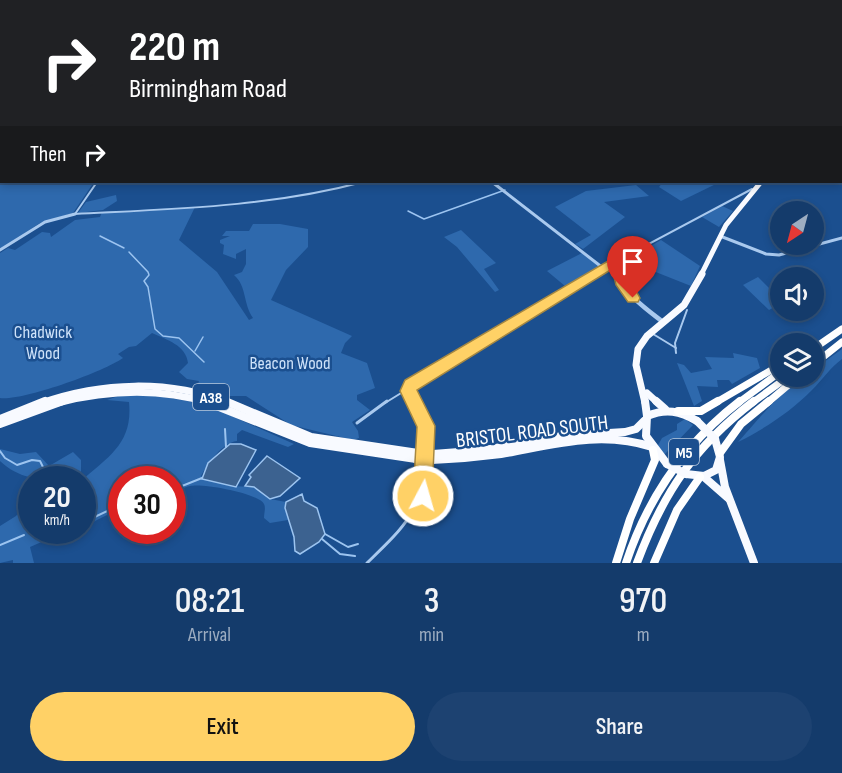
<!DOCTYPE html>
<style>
:root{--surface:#143b6b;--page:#1d4271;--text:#f1f3f6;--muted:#9dadc1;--line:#33557e;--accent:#ffd166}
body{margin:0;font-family:"Sofia Sans Condensed",sans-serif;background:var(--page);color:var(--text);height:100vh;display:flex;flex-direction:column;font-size:22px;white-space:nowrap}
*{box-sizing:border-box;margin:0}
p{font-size:20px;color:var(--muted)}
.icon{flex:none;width:33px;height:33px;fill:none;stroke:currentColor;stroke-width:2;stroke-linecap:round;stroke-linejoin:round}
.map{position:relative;height:563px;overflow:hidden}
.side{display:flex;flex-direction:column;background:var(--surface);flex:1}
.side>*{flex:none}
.top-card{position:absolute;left:0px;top:0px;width:843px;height:183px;box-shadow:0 3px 9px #0003,0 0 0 2px var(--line);background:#202124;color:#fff;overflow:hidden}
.needle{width:39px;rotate:216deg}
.buttons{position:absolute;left:770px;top:201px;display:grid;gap:12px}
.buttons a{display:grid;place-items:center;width:54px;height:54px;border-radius:50%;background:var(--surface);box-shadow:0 3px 9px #0003,0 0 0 2px var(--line);font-size:30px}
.speed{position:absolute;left:18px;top:466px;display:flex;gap:12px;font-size:30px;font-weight:700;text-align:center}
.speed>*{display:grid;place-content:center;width:78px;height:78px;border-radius:50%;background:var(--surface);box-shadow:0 3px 9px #0003,0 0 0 2px var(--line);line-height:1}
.speed small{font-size:15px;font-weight:400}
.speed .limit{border:9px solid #d22;background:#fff;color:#111}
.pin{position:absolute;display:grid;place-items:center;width:51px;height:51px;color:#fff;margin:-62px -26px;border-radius:50% 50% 50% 0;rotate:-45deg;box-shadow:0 0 6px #0007}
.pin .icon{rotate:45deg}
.me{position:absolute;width:66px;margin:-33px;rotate:6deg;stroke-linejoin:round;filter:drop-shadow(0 0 4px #0008)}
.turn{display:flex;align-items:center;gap:21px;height:126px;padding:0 30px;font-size:27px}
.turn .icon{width:78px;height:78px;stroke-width:2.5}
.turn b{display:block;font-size:42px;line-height:51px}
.then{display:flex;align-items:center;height:57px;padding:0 30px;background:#0003;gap:12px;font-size:22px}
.eta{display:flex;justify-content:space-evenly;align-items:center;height:102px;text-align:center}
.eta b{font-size:36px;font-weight:600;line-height:42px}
.cta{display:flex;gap:12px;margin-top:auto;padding:12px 30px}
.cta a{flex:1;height:69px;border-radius:36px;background:var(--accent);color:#111;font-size:24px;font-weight:600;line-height:69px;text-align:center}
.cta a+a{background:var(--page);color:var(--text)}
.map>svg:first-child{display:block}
.green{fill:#2e69ad}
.water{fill:#3c6290;stroke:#9cc4f0;stroke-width:1.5}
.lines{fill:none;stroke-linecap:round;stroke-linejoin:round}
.stream-far1{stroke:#9cc4f0;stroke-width:1.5}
.stream{stroke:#9cc4f0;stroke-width:2}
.minor-far1{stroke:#a9c9ee;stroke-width:2}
.minor{stroke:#a9c9ee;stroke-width:3}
.tertiary-far1{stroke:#a9c9ee;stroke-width:3}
.tertiary{stroke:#a9c9ee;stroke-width:4.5}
.trunk-far2{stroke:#f8faff;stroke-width:5}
.trunk-far1{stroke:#f8faff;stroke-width:7}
.trunk{stroke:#f8faff;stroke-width:8}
.motorway-far1{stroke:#fff;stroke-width:7}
.motorway{stroke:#fff;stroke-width:8}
.trunk-bridge{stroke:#f8faff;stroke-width:8}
.route{fill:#ffd166;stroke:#a68842;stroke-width:1.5}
.labels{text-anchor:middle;stroke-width:5;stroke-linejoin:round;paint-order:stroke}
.shield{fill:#1b4f8f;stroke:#bbcadd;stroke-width:1.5}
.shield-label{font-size:16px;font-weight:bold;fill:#fff}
.park-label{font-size:18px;fill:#cfe3fa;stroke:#1b4f8f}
.near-street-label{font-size:21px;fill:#fff;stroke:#1b4f8f}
</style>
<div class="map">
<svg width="842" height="563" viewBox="0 0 842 563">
<rect width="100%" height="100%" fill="#1b4f8f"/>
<g class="green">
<path d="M0,100L2,182H94L73,213L40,223L0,249Z"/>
<path d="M663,182H720L681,201L659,187Z"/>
<path d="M636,185L649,196L604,202L625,217L583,249L575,244L591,235L555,207L586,191Z"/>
<path d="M116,195L117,201L103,210L78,213L86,202Z"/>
<path d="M722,206L733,211L719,227L702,217Z"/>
<path d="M195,207L179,240L217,272L249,320L253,318C243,304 247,286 234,275L242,272L246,264V249L236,254V259L223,254L224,245L220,243V240L230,236H222L226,231H249L253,224H280L308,229V247L286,270L271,300L352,336L345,343L341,353L367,363L375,388L357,395V400L370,410L352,422L358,431L359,438L353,440L291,425L246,396H230L197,387L199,381L187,379L179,372L188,363C186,345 167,340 152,333L136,346L129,347L118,354L123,358C103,372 23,401 0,398V253L8,248L15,250L42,232L50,233L51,237L75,220L100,217L102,212Z"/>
<path d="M461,230L496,263L484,269L499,290L495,292L457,247L444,237Z"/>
<path d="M661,240L700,266L691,286L638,265L649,247Z"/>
<path d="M582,253L601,267L565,286L547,271Z"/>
<path d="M758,277L780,299V304L769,310L743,285Z"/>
<path d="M842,349V359C830,368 823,379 812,390C790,412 766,428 738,442C753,426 792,376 813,376V370Z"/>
<path d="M733,353L757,358L760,368L732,384L729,380H717L718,387L697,386L702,401L694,406L677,363L684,365L691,373L712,369L705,357L734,358Z"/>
<path d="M146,394L205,404L294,444L288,447L242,430L237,434V441C222,443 208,463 201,476L230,486L254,487L270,499L286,502L288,520L270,523L264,518C264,513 266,508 264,504C258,493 202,483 190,486C184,487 178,491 173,493L172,480H122L121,508L83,527L82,480C110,456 133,442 129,402L107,400L121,395Z"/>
<path d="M685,419L693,425L664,455L657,447L662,438L677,430V424Z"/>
<path d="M0,449L20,454L36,452L49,466L73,452L81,460V480C51,480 23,483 0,461Z"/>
<path d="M31,498L32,531H77L71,535L60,534L30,547L34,563H13V560L0,563V526L16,516Z"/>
</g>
<g class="water">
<path d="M230,444H241L256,450L236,487L202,479L208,463Z"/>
<path d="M267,456L300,478L280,496L270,499L254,487L245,486L251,477L249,475Z"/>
<path d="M302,494L304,501L317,508L325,534L319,542L300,554L295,551L294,537L285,508L286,502Z"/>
</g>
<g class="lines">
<g class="stream-far1">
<path d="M408,211L424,219L505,190"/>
<path d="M100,236L124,248"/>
<path d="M129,252L148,272L149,275L144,281L148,287L155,329L163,336L179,338L204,362"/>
<path d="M195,351L203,337"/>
</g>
<g class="stream">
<path d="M225,429L226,447"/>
<path d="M0,451L5,458L17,465L32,460L40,461L46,473L44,480"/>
<path d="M172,490L202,478"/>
<path d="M82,504V508"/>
<path d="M31,512L25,509L32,502"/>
<path d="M82,523L122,504"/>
<path d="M325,534L348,547L358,544"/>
<path d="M322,539L340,554L355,556"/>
<path d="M0,545L24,535"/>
</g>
<g class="minor-far1">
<path d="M75,214C171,209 270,207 363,182"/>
<path d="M75,214L97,182"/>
<path d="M613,263L752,189"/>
<path d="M653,334L676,348"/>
<path d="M676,353L675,343L687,310"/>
<path d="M408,388L415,403"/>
<path d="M385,403L603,268"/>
</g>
<g class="minor">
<path d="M414,401L426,427V450"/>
<path d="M357,423L387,401"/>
<path d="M367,563C402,529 422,512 426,461"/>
</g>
<g class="tertiary-far1">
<path d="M492,182L603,268L613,263L619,275"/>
<path d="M720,236L766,254L779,255L842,238"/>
<path d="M0,250L45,222L75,214"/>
</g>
<path class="tertiary" d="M618,274C627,296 645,308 663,322"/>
<path class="trunk-far2" d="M701,275L726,225L761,182"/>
<g class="trunk-far1">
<path d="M647,393L658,403"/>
<path d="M41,403C101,382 169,379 229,403"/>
<path d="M57,403C108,390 158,387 209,403"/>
<path d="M645,403L636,365L638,349L647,336L684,305L702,274"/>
</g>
<g class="trunk">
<path d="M204,401L310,443L416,459"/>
<path d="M225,401L311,437L418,453"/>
<path d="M645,401L647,416"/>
<path d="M656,401L665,409"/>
<path d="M0,419L45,401"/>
<path d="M0,424L63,401"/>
<path d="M433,454L485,450L561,436L625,432L636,429L644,421"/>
<path d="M432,460C455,459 478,457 501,454C552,445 601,430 652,447"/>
<path d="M720,460L725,487L754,563"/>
<path d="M667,464L646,436L647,416C666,408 680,411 697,421"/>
<path d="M686,474L704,476L716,470L720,457L715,439"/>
<path d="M704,477L728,498"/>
</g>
<g class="motorway-far1">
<path d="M813,349L842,329"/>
<path d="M813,365L842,342"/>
<path d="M715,403L780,365"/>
<path d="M738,403L780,372"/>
<path d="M752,403L789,376"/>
<path d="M767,403L799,376"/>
</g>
<g class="motorway">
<path d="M678,411H701L718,401"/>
<path d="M720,453L741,424L769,401"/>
<path d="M616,563L630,519L655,460L653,450"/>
<path d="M626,563C648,497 684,444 740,401"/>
<path d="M637,563C663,493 694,447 754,401"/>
<path d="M654,563L677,510L700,477"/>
</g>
<g class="trunk-bridge">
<path d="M697,421L715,439"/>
<path d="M418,453L433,454"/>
<path d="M416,459L432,460"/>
<path d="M667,464L686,474"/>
</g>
</g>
<linearGradient id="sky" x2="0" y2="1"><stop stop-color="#0f2b4f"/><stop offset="0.54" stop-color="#39639b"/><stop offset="1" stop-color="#39639b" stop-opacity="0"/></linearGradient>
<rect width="842" height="173" fill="url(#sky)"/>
<path class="route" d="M613,258C623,261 634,287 640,298L638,302H628L616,285L612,269L417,390L435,426L432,496L429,503L423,505L416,503L413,496L417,427L400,391L405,380Z"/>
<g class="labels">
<g class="shield">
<rect x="193" y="384" width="36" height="26" rx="4.5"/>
<rect x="669" y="439" width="30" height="26" rx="4.5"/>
</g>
<g class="shield-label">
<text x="211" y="403">A38</text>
<text x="684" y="458">M5</text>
</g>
<g class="park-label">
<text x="43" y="338">Chadwick<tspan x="43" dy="21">Wood</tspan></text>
<text x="290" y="369">Beacon Wood</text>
</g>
<g class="near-street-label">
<text transform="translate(532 431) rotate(-7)" y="7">BRISTOL ROAD SOUTH</text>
</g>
</g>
</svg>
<div class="buttons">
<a><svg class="needle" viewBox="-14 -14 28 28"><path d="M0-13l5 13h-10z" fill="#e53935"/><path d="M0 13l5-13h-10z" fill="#9dadc1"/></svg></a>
<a><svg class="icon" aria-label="sound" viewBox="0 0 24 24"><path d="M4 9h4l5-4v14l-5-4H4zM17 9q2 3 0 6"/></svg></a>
<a><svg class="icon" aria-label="layers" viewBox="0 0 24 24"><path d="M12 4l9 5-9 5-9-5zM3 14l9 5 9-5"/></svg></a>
</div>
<div class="speed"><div>20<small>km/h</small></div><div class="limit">30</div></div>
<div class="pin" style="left:633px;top:298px;background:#d93025"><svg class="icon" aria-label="arrive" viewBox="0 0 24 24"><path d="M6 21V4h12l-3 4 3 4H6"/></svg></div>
<svg class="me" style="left:423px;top:496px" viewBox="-20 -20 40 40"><circle r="17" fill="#ffd166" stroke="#fff" stroke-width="3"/><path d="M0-11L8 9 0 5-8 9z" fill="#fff"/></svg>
<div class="top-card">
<div class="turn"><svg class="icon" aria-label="right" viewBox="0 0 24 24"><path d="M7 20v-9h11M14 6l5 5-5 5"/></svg><div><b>220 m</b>Birmingham Road</div></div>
<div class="then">Then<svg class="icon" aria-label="right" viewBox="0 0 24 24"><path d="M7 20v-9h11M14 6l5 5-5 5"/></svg></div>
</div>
</div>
<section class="side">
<div class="eta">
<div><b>08:21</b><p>Arrival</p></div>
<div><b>3</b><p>min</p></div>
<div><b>970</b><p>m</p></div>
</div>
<div class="cta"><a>Exit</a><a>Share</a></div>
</section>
